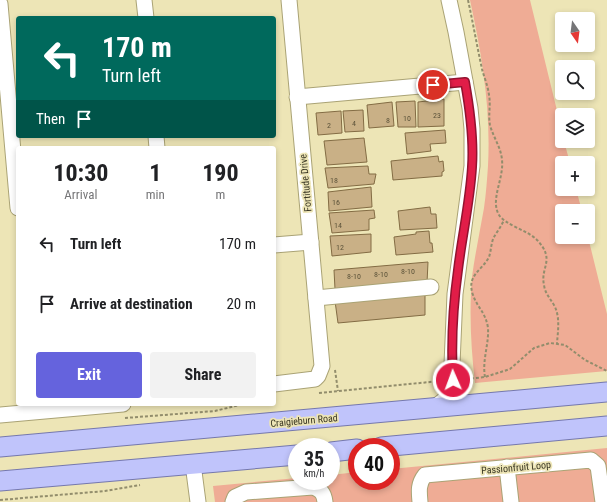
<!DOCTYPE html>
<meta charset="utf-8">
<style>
:root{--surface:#fff;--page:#f2f2f2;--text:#202124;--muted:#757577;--accent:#6563dd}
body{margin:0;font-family:"Roboto Condensed",sans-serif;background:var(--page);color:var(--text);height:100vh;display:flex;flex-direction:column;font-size:15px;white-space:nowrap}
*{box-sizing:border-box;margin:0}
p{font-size:13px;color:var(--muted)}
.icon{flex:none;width:22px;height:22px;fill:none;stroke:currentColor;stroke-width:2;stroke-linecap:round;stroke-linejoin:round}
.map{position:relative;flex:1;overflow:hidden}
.panel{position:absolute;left:16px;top:146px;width:260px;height:260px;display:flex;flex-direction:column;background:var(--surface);border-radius:4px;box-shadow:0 2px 6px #0003}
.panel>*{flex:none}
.hud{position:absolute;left:16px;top:16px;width:260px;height:122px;border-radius:4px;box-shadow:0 2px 6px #0003;background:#00695c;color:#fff;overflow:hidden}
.needle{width:26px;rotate:166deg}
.controls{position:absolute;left:555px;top:12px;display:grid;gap:8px}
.controls a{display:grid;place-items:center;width:40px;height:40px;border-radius:4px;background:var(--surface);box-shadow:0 2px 6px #0003;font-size:20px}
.speed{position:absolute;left:288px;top:438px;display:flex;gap:8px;font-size:20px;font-weight:700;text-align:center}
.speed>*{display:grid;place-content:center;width:52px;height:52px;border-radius:50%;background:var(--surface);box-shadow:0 2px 6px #0003;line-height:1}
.speed small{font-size:10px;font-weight:400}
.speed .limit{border:6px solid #d22;background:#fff;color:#111}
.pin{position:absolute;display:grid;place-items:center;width:34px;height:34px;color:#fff;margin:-17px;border:2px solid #fff;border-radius:50%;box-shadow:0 1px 4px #0007}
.me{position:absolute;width:44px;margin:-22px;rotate:358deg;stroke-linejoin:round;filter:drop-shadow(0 0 3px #0008)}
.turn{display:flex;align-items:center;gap:14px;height:84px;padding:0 20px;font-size:18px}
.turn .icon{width:52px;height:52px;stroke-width:2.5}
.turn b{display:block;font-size:28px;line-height:34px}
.then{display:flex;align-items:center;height:38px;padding:0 20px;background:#0003;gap:8px;font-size:15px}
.eta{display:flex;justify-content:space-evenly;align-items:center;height:68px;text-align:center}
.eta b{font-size:24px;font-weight:700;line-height:28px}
.primary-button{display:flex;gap:8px;margin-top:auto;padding:8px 20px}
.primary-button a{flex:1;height:46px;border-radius:4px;background:var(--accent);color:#fff;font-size:16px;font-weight:700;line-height:46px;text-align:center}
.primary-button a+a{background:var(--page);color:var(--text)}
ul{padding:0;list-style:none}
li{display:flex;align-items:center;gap:12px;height:60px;padding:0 20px}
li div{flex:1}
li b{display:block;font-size:15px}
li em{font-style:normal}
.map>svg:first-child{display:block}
.green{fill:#efac95}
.building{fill:#c9b086;stroke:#836c44}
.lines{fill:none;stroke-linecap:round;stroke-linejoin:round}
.minor-casing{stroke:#aaa375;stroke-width:17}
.major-casing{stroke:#7578ad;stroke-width:21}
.path{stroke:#928d6c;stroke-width:2;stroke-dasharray:3 2;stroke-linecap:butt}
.minor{stroke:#fff;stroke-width:15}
.major{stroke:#c0c4fb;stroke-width:19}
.route-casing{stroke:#92132f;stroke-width:10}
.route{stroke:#e11d48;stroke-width:7}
.labels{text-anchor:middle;stroke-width:3.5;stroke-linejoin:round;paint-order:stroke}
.number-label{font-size:8px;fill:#5c533a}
.street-label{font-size:10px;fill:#373421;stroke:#ede5b6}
</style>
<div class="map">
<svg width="607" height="502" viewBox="0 0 607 502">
<rect width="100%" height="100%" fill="#ede5b6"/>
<g class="green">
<path d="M470,0H530L562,131V141H564L570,163H562V189H576L582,211H562V237H588L607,314V371L475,383C471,348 469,313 472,277C475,254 480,231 484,208C486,194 487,180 488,166C491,109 482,55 470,0Z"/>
<path d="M607,448V502H215L213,486L297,478V481H331V475L357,472V481H391V469Z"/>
</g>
<g class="building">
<path d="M444,99V126L418,127V102Z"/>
<path d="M415,101L416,127H398L396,102Z"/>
<path d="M392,102L394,126L369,128L367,105Z"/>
<path d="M363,110L364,131L345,132L343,111Z"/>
<path d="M341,111L342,133L318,135L316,113Z"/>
<path d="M445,130L446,143L430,144L431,151L407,154L405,133Z"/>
<path d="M364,138L367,162L327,165L324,141Z"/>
<path d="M438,156L439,162L443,161L444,171L442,172V176L393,180L391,161Z"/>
<path d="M368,166L369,174H376L374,184L328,188L325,168Z"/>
<path d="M371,187L372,207L329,211L328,192Z"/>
<path d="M430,207L431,214H436L437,228L400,230L398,211Z"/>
<path d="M374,210L375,218L369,219V230L332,233L329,213Z"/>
<path d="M429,231L430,243H432L433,252L396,255L394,237L416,234V232Z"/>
<path d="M371,234V252L332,256L330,236Z"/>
<path d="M428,262L427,283L335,289L334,270Z"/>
<path d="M425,293V315L338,323L335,301Z"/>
</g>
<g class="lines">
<g class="minor-casing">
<g id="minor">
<path d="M144,0L146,18"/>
<path d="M0,4L18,208"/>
<path d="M297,97L465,82"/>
<path d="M156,136L157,148"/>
<path d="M274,245L311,242"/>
<path d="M316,298L431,287"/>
<path d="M274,384L315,379L318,376L322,366L289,0"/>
<path d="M434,408L448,397L453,380L452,364L455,294L472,166V129L470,108L456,32L449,0"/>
<path d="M0,415L123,404"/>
<path d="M193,464L198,502"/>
<path d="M507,467L511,502"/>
<path d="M233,502L235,497L246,492L313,487C321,490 324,493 325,502"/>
<path d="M420,502C419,491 418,484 425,475L591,460L598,466L603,502"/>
</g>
</g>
<g class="major-casing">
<g id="major">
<path d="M0,447L607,392"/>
<path d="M381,447L607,426"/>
<path d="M331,452L357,449"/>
<path d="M0,481L297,455"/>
</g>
</g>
<g class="path">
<path d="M468,0C473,23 477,46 482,69C484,77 488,86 489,95C491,105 488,115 490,125C493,137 501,147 502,160C504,178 491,198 498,213C503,225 528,230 537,240C556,260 540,267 544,285C545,294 551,299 555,307C560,318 558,331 557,343"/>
<path d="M335,370L338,391"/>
<path d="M485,377C482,360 489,345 488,328C486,313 477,307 473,295C466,275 482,271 489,257C491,251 491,245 493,239C496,233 501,227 504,220"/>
<path d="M466,379L485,377L504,371L510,369L534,348L550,343L565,345L585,360L607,371"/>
<path d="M319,393L440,381"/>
<path d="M125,418L215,411L243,404"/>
<path d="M0,500L105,491L140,485"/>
</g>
<use href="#minor" class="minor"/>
<use href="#major" class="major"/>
</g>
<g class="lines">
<g class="route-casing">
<path id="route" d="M433,85L465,82C470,110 474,138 472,167C470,202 462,236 458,270C453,306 451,344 453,380"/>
</g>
<use href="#route" class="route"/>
</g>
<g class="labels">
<g class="number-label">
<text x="437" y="118">23</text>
<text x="407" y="121">10</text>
<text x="388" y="123">8</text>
<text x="354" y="126">4</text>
<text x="329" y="128">2</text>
<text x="334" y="183">18</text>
<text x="336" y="205">16</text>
<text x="338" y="228">14</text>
<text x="340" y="250">12</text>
<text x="408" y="274">8-10</text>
<text x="381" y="277">8-10</text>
<text x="354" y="279">8-10</text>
</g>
<g class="street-label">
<text transform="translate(305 183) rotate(-95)" y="4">Fortitude Drive</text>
<text transform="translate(304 420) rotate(-5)" y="4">Craigieburn Road</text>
<text transform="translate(516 467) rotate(-5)" y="4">Passionfruit Loop</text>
</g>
</g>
</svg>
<div class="controls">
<a><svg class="needle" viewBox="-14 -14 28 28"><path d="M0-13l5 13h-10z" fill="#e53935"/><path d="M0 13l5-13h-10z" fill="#757577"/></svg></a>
<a><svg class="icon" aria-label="search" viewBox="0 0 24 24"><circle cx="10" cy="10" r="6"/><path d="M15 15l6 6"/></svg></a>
<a><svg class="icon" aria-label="layers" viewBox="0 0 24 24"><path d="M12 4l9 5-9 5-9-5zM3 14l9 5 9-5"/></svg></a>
<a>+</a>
<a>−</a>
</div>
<div class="speed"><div>35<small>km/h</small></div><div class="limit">40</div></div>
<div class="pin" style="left:433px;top:85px;background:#d93025"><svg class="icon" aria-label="arrive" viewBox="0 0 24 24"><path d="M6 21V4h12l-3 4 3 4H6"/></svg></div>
<svg class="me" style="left:453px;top:380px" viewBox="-20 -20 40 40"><circle r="17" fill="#e11d48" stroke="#fff" stroke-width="3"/><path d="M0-11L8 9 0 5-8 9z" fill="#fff"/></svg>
<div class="hud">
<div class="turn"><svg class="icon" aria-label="left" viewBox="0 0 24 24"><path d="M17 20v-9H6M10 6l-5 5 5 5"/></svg><div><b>170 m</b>Turn left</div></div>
<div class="then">Then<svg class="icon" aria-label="arrive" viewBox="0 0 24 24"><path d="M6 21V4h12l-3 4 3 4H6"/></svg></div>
</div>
<section class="panel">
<div class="eta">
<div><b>10:30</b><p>Arrival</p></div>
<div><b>1</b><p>min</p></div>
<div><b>190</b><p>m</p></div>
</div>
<ul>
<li><svg class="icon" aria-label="left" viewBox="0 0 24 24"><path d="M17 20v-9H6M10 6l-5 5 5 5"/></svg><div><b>Turn left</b></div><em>170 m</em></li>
<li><svg class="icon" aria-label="arrive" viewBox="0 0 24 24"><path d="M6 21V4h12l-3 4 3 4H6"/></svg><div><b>Arrive at destination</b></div><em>20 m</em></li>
</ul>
<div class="primary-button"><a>Exit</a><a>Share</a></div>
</section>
</div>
